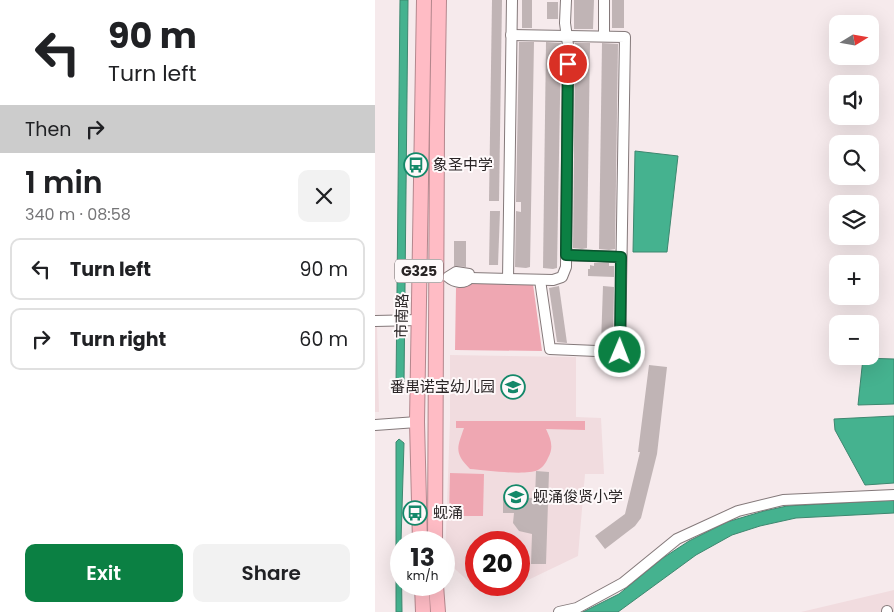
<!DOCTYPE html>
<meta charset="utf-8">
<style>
:root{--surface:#fff;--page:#f2f2f2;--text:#202124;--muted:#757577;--line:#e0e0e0;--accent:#0b8043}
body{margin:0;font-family:Poppins,"Noto Sans SC",sans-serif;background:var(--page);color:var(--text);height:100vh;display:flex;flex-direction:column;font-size:19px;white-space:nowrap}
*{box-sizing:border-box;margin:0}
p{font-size:16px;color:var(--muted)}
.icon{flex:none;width:28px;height:28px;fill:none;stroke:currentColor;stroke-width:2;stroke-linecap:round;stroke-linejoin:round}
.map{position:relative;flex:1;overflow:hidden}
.drawer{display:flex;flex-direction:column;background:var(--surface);width:375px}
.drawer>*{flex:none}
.banner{background:#fff;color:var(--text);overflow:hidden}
.needle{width:32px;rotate:79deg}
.fabs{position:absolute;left:454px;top:15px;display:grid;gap:10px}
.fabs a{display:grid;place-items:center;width:50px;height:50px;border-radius:10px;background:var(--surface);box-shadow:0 5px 20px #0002;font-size:25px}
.speed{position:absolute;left:15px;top:531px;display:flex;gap:10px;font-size:25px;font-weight:700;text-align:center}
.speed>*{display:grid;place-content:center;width:65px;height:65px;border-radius:50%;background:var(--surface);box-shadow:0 5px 20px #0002;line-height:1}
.speed small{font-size:12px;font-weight:400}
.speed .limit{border:8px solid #d22;background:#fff;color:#111}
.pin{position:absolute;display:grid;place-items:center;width:42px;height:42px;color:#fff;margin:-21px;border:2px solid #fff;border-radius:50%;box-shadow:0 1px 5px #0007}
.me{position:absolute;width:55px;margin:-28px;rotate:1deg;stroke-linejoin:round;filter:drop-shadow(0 0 4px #0008)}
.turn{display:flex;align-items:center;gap:18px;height:105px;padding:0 25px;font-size:22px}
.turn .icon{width:65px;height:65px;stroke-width:2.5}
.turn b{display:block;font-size:35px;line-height:42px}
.then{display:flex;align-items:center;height:48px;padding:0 25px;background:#0003;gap:10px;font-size:19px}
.round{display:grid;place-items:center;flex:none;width:52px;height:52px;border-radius:10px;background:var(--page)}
.summary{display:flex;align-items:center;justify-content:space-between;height:85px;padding:0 25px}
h1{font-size:30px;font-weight:600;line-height:38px}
.cta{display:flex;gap:10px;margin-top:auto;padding:10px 25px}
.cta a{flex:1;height:58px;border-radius:10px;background:var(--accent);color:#fff;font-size:20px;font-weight:600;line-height:58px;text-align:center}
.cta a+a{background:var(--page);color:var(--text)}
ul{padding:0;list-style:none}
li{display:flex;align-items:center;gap:15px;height:62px;margin:0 10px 8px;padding:0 15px;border:2px solid var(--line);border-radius:10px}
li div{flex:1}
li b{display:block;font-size:19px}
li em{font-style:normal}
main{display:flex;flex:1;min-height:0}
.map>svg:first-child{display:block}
.built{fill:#f1dcdf}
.green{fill:#efa7b2}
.water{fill:#45b28f;stroke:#3d876f}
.building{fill:#c0b4b5}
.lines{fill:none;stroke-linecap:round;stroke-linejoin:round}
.minor-casing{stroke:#84797a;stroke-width:12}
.highway-casing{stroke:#b4878d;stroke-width:16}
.minor{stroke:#fff;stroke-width:10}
.highway{stroke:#ffbcc5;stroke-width:14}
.route-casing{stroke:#07532c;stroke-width:12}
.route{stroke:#0b8043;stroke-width:9}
.labels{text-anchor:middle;stroke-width:4;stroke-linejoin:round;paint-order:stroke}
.shield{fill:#fef9fa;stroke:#696465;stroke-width:1}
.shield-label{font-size:14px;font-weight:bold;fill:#292425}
.poi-label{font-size:15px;fill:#292425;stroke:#fef9fa;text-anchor:start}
.street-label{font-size:15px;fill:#292425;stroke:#fef9fa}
</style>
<main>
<section class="drawer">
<div class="banner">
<div class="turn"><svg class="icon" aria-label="left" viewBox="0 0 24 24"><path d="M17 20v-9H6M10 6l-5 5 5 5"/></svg><div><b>90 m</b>Turn left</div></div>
<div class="then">Then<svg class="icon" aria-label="right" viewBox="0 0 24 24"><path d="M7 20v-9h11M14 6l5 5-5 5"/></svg></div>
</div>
<div class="summary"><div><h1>1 min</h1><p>340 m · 08:58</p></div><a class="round"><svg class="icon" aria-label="close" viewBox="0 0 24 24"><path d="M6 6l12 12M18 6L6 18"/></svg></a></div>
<ul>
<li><svg class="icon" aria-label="left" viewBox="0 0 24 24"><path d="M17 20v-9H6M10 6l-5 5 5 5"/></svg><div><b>Turn left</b></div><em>90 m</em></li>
<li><svg class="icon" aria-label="right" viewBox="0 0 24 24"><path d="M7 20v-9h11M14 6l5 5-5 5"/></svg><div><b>Turn right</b></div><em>60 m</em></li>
</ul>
<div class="cta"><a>Exit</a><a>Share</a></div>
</section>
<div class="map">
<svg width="519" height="612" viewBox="0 0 519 612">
<rect width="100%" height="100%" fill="#f6eaec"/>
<g class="built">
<path d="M0,326H2L4,412H0Z"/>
<path d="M75,355L201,357V417L226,418L229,474H210L203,556L153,580L144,582V542H101V585H126L102,589L70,560L75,420Z"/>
<path d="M519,590V612H426Z"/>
</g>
<g class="green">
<path d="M97,281L158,284L167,351L80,350L81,288L94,285Z"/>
<path d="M81,421H210V430L171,429C176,440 179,447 173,458C171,463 167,468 163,470C149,476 112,470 95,469C79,453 82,448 89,428H81Z"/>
<path d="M75,473L109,474L108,516H74Z"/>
</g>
<g class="water">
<path d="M25,0H33L29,384L25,390L21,386Z"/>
<path d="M260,151L303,156L292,252H258Z"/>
<path d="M488,358L519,359V404L483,405Z"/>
<path d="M519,416V483L490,485L460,430L459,419Z"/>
<path d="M24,439L29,443L26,542L27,612H21V442Z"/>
<path d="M519,500V513L421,518L385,526L357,535L321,555L243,612H208L244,594L288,558L314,541L352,522L389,511L412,506Z"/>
</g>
<g class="building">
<path d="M117,0H127L124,201H114Z"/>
<rect x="147" y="0" width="10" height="28"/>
<path d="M199,0H219L218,29H199Z"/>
<rect x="237" y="0" width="12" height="28"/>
<rect x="172" y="2" width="11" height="17"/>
<path d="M144,42H159L155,267L151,268L140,267L141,211L146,212V202H141Z"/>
<path d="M171,42L186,43L182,268L178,269L168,268Z"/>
<path d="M200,43H215L212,248L207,249L198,248Z"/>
<path d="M227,43L243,44L240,249L234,250L224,249Z"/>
<path d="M115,211H125L123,265H114Z"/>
<path d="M79,241H91V267L79,266Z"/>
<path d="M219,263H234V266H239V277L213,276V269H215V265L219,266Z"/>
<path d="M184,286L192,343L182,342L174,288Z"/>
<path d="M228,286L239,287L238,345L226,344Z"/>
<path d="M274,365L292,367L282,454L266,518L260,526L230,549L220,536L250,514L265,452H263Z"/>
<path d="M161,471L174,472L171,564H156L157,534L144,531L138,523L139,513H128V497L160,498Z"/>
</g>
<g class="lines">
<g class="minor-casing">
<g id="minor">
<path d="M136,35L250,37L245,352L175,349L165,280"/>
<path d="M229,36V0"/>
<path d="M191,255L246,257"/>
<path d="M81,272L94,274L95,278C89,284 80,283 73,277Z"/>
<path d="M95,278L178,280L187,277L191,267L193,45L190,23L191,0"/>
<path d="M133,279L137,0"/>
<path d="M0,321L44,320"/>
<path d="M0,425L42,422"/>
<path d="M512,611V612"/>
<path d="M184,612L202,608L248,583L302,539L363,511L408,500L519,495"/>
</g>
</g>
<g class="highway-casing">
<g id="highway">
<path d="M45,542L42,422L49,0"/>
<path d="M60,542L62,130L64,0"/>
<path d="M47,585L48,612"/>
<path d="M61,585L63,612"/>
</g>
</g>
<use href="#minor" class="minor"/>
<use href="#highway" class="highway"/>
</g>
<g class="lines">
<g class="route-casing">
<path id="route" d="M193,64L191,255L246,257L245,352"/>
</g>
<use href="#route" class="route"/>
</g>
<defs>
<g id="bus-ring" transform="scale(1.25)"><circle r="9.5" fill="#fef9fa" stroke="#148869" stroke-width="1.5"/><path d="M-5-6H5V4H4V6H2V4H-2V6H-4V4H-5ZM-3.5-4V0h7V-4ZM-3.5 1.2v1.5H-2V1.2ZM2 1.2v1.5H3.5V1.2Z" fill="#148869"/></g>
<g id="school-ring" transform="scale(1.25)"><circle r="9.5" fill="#fef9fa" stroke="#148869" stroke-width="1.5"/><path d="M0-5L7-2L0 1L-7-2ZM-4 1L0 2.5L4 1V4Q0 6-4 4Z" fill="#148869"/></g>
</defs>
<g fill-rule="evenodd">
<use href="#bus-ring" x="41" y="165"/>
<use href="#school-ring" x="138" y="387"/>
<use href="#school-ring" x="141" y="497"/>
<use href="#bus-ring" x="40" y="513"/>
</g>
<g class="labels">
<rect class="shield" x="20" y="259.5" width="48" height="23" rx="4"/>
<g class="shield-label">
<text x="44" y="276">G325</text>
</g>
<g class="poi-label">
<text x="58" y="170">象圣中学</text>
<text x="120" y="392" text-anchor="end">番禺诺宝幼儿园</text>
<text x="158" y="502">蚬涌俊贤小学</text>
<text x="58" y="518">蚬涌</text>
</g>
<g class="street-label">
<text transform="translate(27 316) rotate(-89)" y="5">市南路</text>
</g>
</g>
</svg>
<div class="fabs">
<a><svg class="needle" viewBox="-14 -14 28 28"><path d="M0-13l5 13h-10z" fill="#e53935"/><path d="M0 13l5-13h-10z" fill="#757577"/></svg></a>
<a><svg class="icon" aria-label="sound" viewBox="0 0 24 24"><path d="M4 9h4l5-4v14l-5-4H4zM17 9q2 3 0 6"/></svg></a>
<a><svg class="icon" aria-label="search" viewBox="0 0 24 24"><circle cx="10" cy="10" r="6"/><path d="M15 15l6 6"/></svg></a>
<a><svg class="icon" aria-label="layers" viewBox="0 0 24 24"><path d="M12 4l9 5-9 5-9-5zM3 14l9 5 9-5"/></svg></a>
<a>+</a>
<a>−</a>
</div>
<div class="speed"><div>13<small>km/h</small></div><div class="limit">20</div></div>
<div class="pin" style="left:193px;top:64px;background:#d93025"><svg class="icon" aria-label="arrive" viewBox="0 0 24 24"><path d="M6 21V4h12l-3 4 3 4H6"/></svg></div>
<svg class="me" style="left:245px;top:352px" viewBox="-20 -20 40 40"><circle r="17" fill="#0b8043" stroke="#fff" stroke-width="3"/><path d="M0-11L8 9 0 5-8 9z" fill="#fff"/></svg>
</div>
</main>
